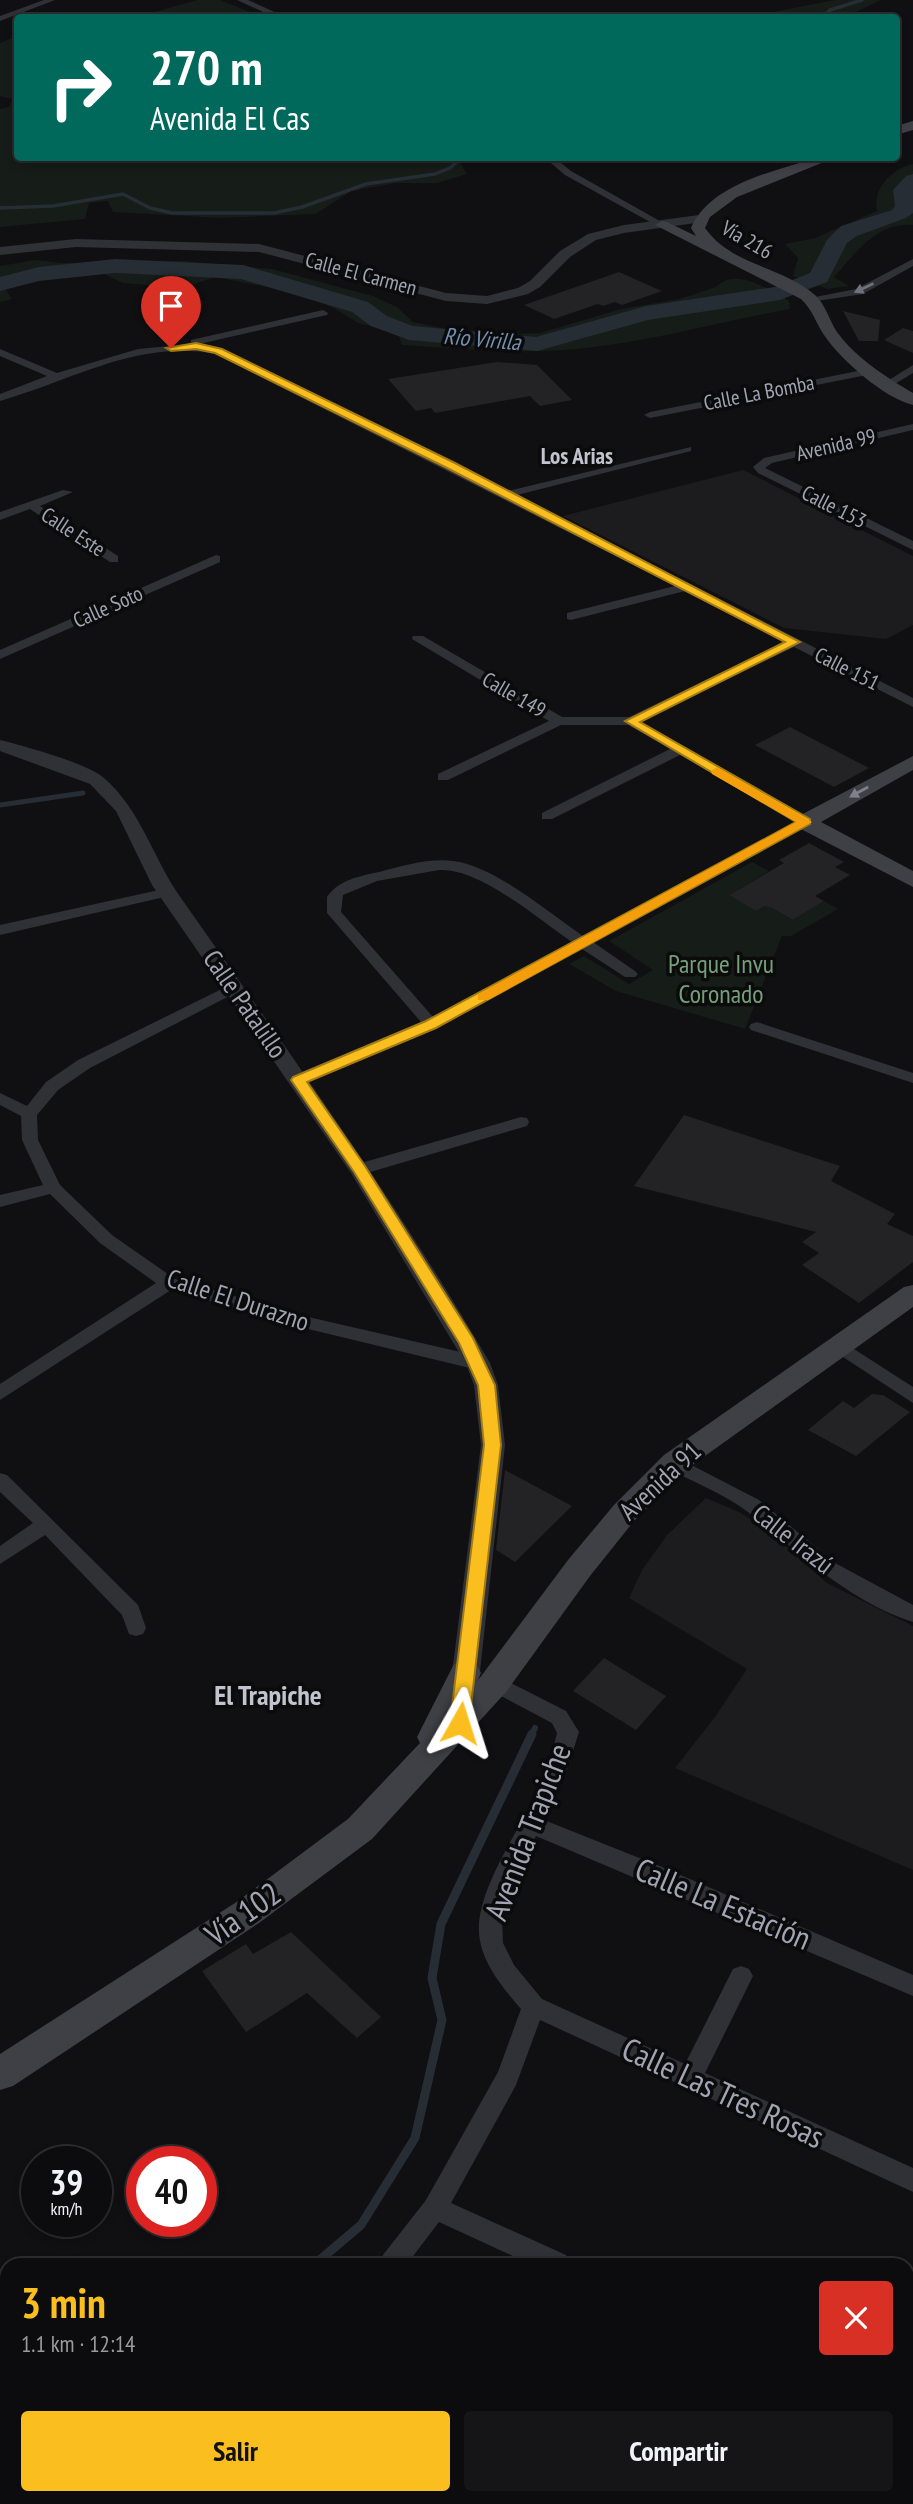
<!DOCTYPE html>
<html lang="es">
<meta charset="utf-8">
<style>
:root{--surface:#0c0b0d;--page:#151416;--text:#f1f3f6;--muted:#9a9b9d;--line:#2c2b2e;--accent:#fabf1f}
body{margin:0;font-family:"PT Sans Narrow",sans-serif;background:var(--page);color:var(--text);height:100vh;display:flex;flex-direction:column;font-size:26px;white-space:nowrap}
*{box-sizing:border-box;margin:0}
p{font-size:23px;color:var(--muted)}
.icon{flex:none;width:38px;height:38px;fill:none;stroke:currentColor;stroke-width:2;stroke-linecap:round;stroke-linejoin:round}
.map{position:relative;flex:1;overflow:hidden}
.sheet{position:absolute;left:0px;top:2258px;width:914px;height:247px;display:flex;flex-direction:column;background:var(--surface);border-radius:21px 21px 0 0;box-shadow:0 4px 10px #0003,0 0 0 2px var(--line)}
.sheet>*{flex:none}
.hud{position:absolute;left:14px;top:14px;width:886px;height:147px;border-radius:7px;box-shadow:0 4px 10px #0003,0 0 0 2px var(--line);background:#00695c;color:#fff;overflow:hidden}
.speed{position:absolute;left:21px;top:2146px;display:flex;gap:14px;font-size:35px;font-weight:700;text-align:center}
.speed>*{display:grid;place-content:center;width:91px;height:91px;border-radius:50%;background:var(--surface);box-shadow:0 4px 10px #0003,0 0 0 2px var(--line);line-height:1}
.speed small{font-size:18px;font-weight:400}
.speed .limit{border:10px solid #d22;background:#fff;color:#111}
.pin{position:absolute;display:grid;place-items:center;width:60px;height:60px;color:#fff;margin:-72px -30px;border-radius:50% 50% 50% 0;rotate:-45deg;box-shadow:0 0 7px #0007}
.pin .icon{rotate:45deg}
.me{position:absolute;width:77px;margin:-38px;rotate:6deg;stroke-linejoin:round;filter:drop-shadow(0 0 5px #0008)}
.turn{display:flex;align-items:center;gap:24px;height:147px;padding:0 21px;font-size:32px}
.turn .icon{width:91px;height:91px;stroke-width:2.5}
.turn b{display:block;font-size:49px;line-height:60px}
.round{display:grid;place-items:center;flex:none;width:74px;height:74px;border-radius:7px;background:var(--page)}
.headline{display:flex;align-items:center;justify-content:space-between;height:119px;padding:0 21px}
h1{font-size:42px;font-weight:700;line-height:52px;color:var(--accent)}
.action{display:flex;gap:14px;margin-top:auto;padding:14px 21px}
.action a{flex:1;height:80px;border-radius:7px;background:var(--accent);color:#111;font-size:28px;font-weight:700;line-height:80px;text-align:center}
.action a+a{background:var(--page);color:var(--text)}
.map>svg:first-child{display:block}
.built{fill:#1c1b1e}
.green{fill:#161c17}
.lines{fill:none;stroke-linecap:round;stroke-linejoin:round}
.stream-far3{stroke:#262d35;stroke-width:3.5}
.stream-far2{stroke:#262d35;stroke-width:5}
.stream-far1{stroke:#262d35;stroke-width:6}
.stream{stroke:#262d35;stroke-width:9}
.river{fill:#262d35;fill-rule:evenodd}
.building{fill:#232225}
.minor{fill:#303136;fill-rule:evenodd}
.tertiary{fill:#303136;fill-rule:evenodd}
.secondary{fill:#3e4046;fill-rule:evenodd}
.oneway{fill:#6e707b}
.oneway2{fill:#7e818d}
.route{fill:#fabf1f;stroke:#a27c14;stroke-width:2}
.slow{fill:#f59e0b}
.labels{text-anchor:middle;stroke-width:7;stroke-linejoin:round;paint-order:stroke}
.far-street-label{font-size:21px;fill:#a0a4b3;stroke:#0b0b0c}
.far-water-label{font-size:23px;font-style:italic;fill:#7490b0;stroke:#0b0b0c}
.far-neighbourhood-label{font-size:23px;font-weight:bold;fill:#c1c4cf;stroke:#0b0b0c}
.park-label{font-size:26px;fill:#759f7b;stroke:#0b0b0c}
.street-label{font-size:26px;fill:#a0a4b3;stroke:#0b0b0c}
.neighbourhood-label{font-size:28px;font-weight:bold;fill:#c1c4cf;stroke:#0b0b0c}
.near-street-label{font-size:32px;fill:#a0a4b3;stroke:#0b0b0c}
</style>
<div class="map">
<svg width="913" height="2504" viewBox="0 0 913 2504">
<rect width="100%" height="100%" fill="#100f11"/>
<g class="built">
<path d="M743,470L913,556V625L886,639L784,628L563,516Z"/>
<path d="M706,1498L739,1512L769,1531L827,1583L913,1626V1870L675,1768L715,1717L747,1669L629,1598L642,1570L667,1535Z"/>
</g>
<g class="green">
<path d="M197,0H220L262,17H137Z"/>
<path d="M835,0H881L856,12L858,17H761L778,11Z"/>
<path d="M17,36L18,158H457L467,174L437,183H397L351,191L316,214L221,218L113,212L108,201L89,203L85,219L0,227V109L9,107L12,99L0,96V43Z"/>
<path d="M913,164V225C877,222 856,253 834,277L849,286L827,289L793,276L798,258L785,244L815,238L877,211C872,189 892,168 913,164Z"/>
<path d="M35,260L62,263L183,261L272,269L373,296L397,307L413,322L475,335L540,333L621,309L679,299L716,287C736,266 770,290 789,301L790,309C708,324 626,349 542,351C495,352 448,348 402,345L398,333L358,323L334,308L297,293L215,277L182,288L123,283L100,272L22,282L6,290L12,299L0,302V266Z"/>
<path d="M752,862L769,871L729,895L770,907L793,920L824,901L838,909L791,936H782L745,1029L616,991L569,964L584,956L629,984L653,970L609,941Z"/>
</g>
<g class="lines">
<g class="stream-far3">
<path d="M822,18L830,10L862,0"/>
<path d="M0,208L53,206L123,194L150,208L172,213H274L302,207L366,184L435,174L450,168L461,158"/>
</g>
<path class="stream-far2" d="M0,805L83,793"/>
<path class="stream-far1" d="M531,1736L535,1728"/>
<g class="stream">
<path d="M315,2264L361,2225L415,2138L442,2020L432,1978L441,1924L532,1734"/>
<path d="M181,2504L184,2497"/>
</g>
<path class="river" d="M913,174V213L906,218L857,236L847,243L827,282L780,300L648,320L537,351L409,340L371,326L352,312L241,279L115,273L39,281L0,291V277L39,267L115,259L243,265L368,302L387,316L413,326L536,337L646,306L775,287L810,273L827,240L841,226L892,210L895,206L893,190L906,176Z"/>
</g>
<g class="building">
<path d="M619,272L662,291L622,305L615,302L603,306L598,304L554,319L524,305Z"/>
<path d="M843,311L880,320L878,341H859Z"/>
<path d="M903,328L913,331V353L884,340Z"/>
<path d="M497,362L537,365L572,400L540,406L530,396L435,413L431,408L416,411L388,379Z"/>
<path d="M790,727L869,768L834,787L755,745Z"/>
<path d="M809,843L844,862L835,867L850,875L815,896L824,901L793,920L770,907L764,906L756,911L729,895L784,863L779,860Z"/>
<path d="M684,1115L840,1166L831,1181L895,1214L887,1224L913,1236V1262L859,1303L802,1265L819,1253L802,1242L816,1232L634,1186Z"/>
<path d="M872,1394L883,1395L910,1412L856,1456L808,1430L843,1401L854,1408Z"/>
<path d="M505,1470L572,1506L515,1562L496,1550Z"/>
<path d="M604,1658L666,1696L636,1730L573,1691Z"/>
<path d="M291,1932L381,2017L357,2038L307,1993L246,2032L202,1971L246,1944L253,1954Z"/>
</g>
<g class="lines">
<g class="minor">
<path d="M44,0H55L0,21V16Z"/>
<path d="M237,0H248L288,18H276Z"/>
<path d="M545,158H555L571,171L667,225L659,227L565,175Z"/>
<path d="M913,259V266L863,294L810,302L805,299L856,289Z"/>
<path d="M323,310L328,313L327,315L199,344L222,349L508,491L691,447V451L517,495L913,698V707L794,647L641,721L812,822L593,942L635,971L638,974L635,977H625L582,949L437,1027L298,1085L292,1084L290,1080L292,1076L421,1022L327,913V897C338,880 360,876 379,872C402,866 429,858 453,861C493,865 549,913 583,936L795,822L680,755L552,819H542V813L670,749L628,725H561L448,780H438V774L549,721L412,639L413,636H423L562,717H629L784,642L685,591L571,620L567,619V613L675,586L215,354C138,339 71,381 0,401V394L47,376L0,356V349L57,373L138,349L191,344V340ZM439,870C480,868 537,918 572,942L433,1017L341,912L343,895L377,881Z"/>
<path d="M913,365V373L890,387L881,385Z"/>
<path d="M868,369L872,370V374L650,418L644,415L650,412Z"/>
<path d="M913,424V430L772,463L765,468L913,541V550L758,473L753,467L764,458Z"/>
<path d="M63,490L73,492L40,506L118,556V562H110L30,509L0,520V512Z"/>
<path d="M216,555L220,556V562L0,659V650Z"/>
<path d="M168,888L173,889L175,892L173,895L0,935V925Z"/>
<path d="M234,983L239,985L242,988L239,991L90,1068L58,1090L37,1115L38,1140L60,1185L112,1235L175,1279L304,1316L478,1356L484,1358L487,1363L484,1368L478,1370L304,1328L171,1290L0,1400V1384L156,1283L100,1243L50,1194L0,1207V1195L43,1185L22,1140L21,1116L0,1105V1093L27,1106L46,1082L78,1060Z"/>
<path d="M757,1022L913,1073V1083L751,1030L749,1027L751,1024Z"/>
<path d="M521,1117L527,1118L529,1122L527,1126L360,1175L352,1169L354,1165Z"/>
<path d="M840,1340L913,1387V1403L834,1351L831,1346L834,1341Z"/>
<path d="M674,1456L759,1500L835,1563L913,1605V1622C848,1601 800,1553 748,1512C724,1494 693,1482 667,1468L664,1463L667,1458Z"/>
<path d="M0,1473L7,1475L138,1605L146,1628L143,1634L136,1636L129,1634L122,1615L45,1535L0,1564V1546L33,1523L0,1492Z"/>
<path d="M495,1675L566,1711L579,1732L568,1767L544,1820L662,1867L913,1975V1996L536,1836L510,1891L502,1920L503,1943L514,1965L542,1999L685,2064L733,1969L741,1966L749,1969L753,1976L705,2073L913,2168V2192L540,2020L516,2085L451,2203L566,2255L569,2264H530L439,2222L407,2264H380L383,2255L426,2200L498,2072L521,2009C504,1989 485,1967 480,1941C471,1898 516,1836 534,1798C544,1777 552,1755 557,1733L552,1723L488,1689L485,1683L488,1677Z"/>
<path d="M906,2414L913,2417V2443L906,2441Z"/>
<path d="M227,2497H254L253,2504H225Z"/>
<path d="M487,2497H524L527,2504H489Z"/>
</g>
<g class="tertiary">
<path d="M699,215L703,216V222L624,233L596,240L570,257L540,287L528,294L487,304L446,301L259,252L76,247L0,255V247L76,239L259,244L446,293L487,296L518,288L530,281L560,251L588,234L624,225Z"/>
<path d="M0,740C24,746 87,763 104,778C142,811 153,859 181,898C288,1051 396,1201 490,1363L498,1385L505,1445L478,1689L474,1697L464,1700L454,1697L450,1689L481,1445L474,1385L466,1364L351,1173L152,885L116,811L90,784L0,751Z"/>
</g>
<g class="secondary">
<path d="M913,121V130L896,135V126Z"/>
<path d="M815,158H834L737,197L710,217L705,228C732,266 782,266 815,295C826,305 829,320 837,332C856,358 886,377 913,393V405C884,398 841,360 824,335C816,323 812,309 801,299L655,225L662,221L667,222L696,236L691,228C710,184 773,172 815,158Z"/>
<path d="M913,756V770L821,822L913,871V887L797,827L794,822L797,817Z"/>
<path d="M913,1285V1307L684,1471L634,1521L590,1576L506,1692L372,1839L259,1923L13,2086L0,2090V2054L235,1903L348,1819L420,1743L417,1737L454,1664L465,1660L476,1664L481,1673L476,1683L568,1560L614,1505L664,1455L904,1287Z"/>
</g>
</g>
<defs><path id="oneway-solid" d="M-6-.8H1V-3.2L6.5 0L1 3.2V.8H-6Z" transform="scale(1.75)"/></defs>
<use class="oneway" href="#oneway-solid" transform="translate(864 288) rotate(155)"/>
<use class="oneway2" href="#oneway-solid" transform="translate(859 792) rotate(151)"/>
<path class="route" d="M196,343L222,349L455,463L800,642L640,722L810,819V824L436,1028L307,1082L365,1166L473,1338L495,1385L501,1445L469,1723L467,1728L460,1731L453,1728L450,1723L484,1445L478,1385L459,1343L354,1172L291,1080L293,1077L426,1021L796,822L625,721L785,642L447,468L215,353L196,349L171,351L166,348Z"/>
<path class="slow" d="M717,767L812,822L488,1000H478V994L796,822L712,774L711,771Z"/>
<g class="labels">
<g class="far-street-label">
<text transform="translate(747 240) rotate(30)" y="7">Vía 216</text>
<text transform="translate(361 274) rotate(15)" y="7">Calle El Carmen</text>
<text transform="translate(759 393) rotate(-11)" y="7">Calle La Bomba</text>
<text transform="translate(836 445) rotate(-13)" y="7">Avenida 99</text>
<text transform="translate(834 507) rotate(27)" y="7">Calle 153</text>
<text transform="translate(73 532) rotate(33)" y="7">Calle Este</text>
<text transform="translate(108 607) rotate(-24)" y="7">Calle Soto</text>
<text transform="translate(847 669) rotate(27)" y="7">Calle 151</text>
<text transform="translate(514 695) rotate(30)" y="7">Calle 149</text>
</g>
<g class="far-water-label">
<text transform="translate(482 339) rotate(5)" y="8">Río Virilla</text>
</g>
<g class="far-neighbourhood-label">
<text x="577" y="464">Los Arias</text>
</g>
<g class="park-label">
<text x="721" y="973">Parque Invu<tspan x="721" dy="30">Coronado</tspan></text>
</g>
<g class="street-label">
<text transform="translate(245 1004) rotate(55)" y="9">Calle Patalillo</text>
<text transform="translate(238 1300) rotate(18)" y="9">Calle El Durazno</text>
<text transform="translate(660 1481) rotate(-43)" y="9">Avenida 91</text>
<text transform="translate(793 1539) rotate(38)" y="9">Calle Irazú</text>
</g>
<g class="neighbourhood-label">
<text x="268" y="1705">El Trapiche</text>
</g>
<g class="near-street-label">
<text transform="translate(528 1832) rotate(-69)" y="11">Avenida Trapiche</text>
<text transform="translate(723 1904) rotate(23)" y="11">Calle La Estación</text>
<text transform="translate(243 1914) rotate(-35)" y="11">Vía 102</text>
<text transform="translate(723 2093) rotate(25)" y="11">Calle Las Tres Rosas</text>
</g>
</g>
</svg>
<div class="speed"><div>39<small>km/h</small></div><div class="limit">40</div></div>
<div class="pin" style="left:171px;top:348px;background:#d93025"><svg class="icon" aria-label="arrive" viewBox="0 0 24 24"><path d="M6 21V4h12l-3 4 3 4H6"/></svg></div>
<svg class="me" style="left:460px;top:1723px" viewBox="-20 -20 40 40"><path d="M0-17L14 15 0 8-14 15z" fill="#fabf1f" stroke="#fff" stroke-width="4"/></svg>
<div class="hud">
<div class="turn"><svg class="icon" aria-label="right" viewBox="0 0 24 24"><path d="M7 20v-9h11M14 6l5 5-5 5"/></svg><div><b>270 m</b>Avenida El Cas</div></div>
</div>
<section class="sheet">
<div class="headline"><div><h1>3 min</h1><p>1.1 km · 12:14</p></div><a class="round" style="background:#d93025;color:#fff"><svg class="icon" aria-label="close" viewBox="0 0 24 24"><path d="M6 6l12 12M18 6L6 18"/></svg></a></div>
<div class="action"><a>Salir</a><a>Compartir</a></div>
</section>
</div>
